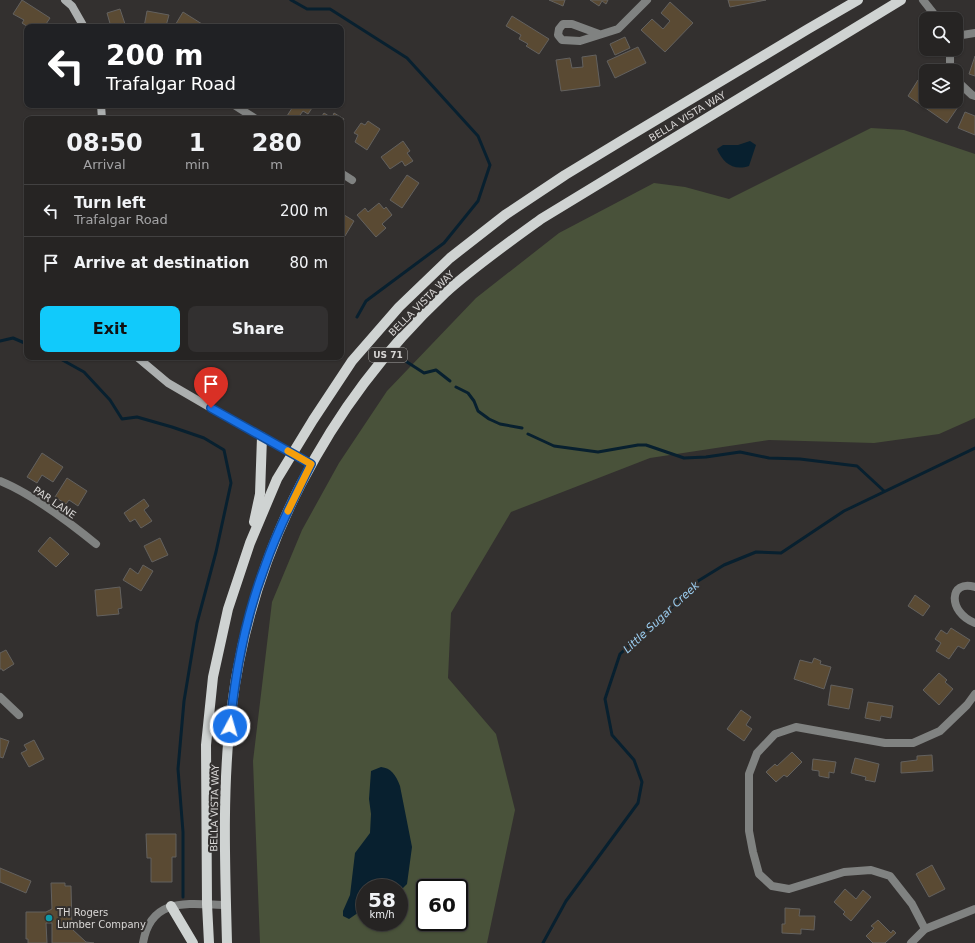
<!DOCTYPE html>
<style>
:root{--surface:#262423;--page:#323030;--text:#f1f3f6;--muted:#a4a4a6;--line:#424141;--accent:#11cafb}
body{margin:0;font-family:"DejaVu Sans",sans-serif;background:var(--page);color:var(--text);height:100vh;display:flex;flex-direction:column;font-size:15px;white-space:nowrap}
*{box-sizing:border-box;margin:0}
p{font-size:13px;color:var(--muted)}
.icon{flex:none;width:22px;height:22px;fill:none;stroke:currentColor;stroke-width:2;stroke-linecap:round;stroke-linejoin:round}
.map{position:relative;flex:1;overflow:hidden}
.side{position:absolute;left:24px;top:116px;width:320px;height:244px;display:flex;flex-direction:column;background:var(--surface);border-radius:8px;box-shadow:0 1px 3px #0004,0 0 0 1px var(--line)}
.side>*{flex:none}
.hud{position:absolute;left:24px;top:24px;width:320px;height:84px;border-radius:8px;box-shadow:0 1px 3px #0004,0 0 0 1px var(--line);background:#202124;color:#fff;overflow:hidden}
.fabs{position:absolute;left:919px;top:12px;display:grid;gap:8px}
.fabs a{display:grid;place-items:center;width:44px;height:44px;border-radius:8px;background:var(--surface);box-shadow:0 1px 3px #0004,0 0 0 1px var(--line);font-size:20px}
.speed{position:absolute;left:356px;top:879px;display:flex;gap:8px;font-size:20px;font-weight:700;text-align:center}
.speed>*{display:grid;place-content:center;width:52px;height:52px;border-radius:50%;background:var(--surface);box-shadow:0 1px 3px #0004,0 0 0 1px var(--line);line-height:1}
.speed small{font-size:10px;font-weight:400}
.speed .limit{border:2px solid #111;border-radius:6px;background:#fff;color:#111}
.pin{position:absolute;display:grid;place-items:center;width:34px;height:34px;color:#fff;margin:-41px -17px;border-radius:50% 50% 50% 0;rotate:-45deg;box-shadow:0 0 4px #0007}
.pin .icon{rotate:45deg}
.me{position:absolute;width:44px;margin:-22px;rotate:6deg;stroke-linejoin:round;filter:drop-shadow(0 0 3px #0008)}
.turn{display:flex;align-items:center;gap:14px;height:84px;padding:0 16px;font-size:18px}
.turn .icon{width:52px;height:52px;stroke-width:2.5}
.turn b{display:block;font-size:28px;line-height:34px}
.eta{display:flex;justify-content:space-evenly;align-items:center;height:68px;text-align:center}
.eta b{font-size:24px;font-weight:800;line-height:28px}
.action{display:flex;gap:8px;margin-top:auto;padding:8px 16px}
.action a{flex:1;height:46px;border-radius:8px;background:var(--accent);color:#111;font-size:16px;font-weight:800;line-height:46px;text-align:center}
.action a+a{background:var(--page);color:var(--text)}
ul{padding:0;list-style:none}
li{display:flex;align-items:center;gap:12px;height:52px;padding:0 16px;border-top:1px solid var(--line)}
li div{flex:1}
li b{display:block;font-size:15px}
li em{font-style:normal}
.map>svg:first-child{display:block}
.green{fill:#49523a;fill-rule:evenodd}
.water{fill:#08202f}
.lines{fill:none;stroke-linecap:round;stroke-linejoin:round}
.stream{stroke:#08202f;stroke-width:3}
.building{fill:#5a4a33;stroke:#63615f}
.street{stroke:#808281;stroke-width:8}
.secondary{stroke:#acafaf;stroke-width:8}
.primary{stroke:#cfd3d2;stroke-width:10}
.route-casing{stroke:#114b97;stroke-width:10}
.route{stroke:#1a73e8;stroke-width:7}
.slow{stroke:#f59e0b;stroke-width:7}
.culture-dot{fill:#0f9aa8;stroke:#33302f;stroke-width:1.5}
.labels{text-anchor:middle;stroke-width:4;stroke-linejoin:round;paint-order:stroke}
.shield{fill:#33302f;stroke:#a6a4a3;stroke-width:1}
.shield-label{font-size:9px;font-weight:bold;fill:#d8d6d5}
.street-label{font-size:10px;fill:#d8d6d5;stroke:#33302f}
.poi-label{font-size:10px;fill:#d8d6d5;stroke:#33302f;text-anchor:start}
.water-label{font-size:11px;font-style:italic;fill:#9bcdf0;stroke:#33302f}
</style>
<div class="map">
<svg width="975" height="943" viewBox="0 0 975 943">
<rect width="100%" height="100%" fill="#33302f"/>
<path class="green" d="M871,128L904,130L975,154V418L939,434L874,443L769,440L650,458L511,512L451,613L448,678L496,734L515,810L487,943H260L253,761L272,602L302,530L339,463L387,391L476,298L559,233L654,183L685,187L729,199ZM365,888H399V922H365ZM425,888H459V922H425Z"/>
<g class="water">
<path d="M750,141L756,145L749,166C733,171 723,163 717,149L723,145H738Z"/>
<path d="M381,767C391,768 396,775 400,786L412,847L407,884L399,892V888H365V908L349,919L343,916V911L350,895L355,853L370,833L371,814L369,799L371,771Z"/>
</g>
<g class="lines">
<g class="stream">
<path d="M291,0L307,9H330L407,58L478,136L490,165L478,201L444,243L366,301L357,317"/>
<path d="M0,341L13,338L27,344"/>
<path d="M57,357L84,372L110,400L122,419L137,417L172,427L204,438L224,450L231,483L216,552L197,623L184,701L178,769L183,832V897"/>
<path d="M407,362L424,373L436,370L450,381"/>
<path d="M456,387L468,393L474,401L478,411L489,419L500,424L522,428"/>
<path d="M528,434L554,446L598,452L638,445H646L684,458L706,457L740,452L769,458L800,459L857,466L884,491"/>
<path d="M543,943L566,901L638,803L642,782L634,760L612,735L605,699L620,654L672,607L698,581L724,565L756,552L781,553L844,511L975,448"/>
</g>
</g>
<g class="building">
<path d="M22,0L50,18L44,27H28L22,23L24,20L13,14Z"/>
<path d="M549,0H565L563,6Z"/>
<path d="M590,0H608L606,4L602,1L599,6Z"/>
<path d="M728,0H766L730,7Z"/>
<path d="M670,2L693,23L665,52L641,30L652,19L663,29L670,21L661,13Z"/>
<path d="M120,9L126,27H111L107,13Z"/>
<path d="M147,11L169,15L166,26L157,25V27H144Z"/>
<path d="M183,12L202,24L199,27H174Z"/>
<path d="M512,16L549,39L539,54L526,46L528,44L519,39L521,35L506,26Z"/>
<path d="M625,37L630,48L615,55L610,44Z"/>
<path d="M638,47L646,63L615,78L607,61Z"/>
<path d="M596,55L600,86L561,91L556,60L570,58L572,68L583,67L582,57Z"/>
<path d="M975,56V76L969,74Z"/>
<path d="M918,80L926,86V101H949L958,107L947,123L908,96Z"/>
<path d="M294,105H314L308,114L303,111L297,119H291L287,116Z"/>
<path d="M965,112L975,116V135L958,128Z"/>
<path d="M324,113L332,118L334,113L344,119L341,124V119H320Z"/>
<path d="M368,121L380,129L367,150L355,142L358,135L354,133L361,123L365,125Z"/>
<path d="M403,141L410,151L407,153L413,161L405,166L402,161L390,169L381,157Z"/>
<path d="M407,175L419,183L402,208L390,200Z"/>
<path d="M379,203L384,209L386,207L392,215L382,224L386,228L376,237L357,215L365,208L368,212Z"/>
<path d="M341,213L354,221L345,236L341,234Z"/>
<path d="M42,453L63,467L53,482L42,475L37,483L27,477Z"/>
<path d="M67,478L87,491L78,506L69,500L66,504L55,497Z"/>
<path d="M144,499L149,506L144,510L152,521L141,528L135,519L130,522L124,513Z"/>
<path d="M50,537L69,554L56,567L38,551Z"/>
<path d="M160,538L168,555L152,562L144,546Z"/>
<path d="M143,565L153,571L141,591L123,580L130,568L138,574Z"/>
<path d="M120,587L122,608L118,609L119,614L97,616L95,590Z"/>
<path d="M915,595L930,606L923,616L908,606Z"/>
<path d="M951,628L970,640L964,649L958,646L949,659L936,651L941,643L935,639L941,630L947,634Z"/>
<path d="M6,650L14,664L3,671L2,669H0V653Z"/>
<path d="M814,658L821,661L820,664L831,667L824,689L794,679L800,660L812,663Z"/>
<path d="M939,673L947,680L945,682L953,689L939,705L923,690Z"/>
<path d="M831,685L853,689L849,709L828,705Z"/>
<path d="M868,702L893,706L891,718L881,716L880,721L865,718Z"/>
<path d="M741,710L751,717L746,725L752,729L744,741L727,729Z"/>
<path d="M0,738L9,741L3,758L0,757Z"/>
<path d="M34,740L44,759L29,767L21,753L27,750L24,745Z"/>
<path d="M792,752L802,762L787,777L784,775L776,782L766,772L775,764L777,766Z"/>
<path d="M932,755L933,771L901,773V762L917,760V756Z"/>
<path d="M855,758L879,764L875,782L865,780L866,777L851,773Z"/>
<path d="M813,759L836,762L834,773L829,772V778L819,776V771L812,770Z"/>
<path d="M146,834H176V857H172V882H151V858H147Z"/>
<path d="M932,865L945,889L929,897L916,874Z"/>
<path d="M0,868L31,881L26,893L0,882Z"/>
<path d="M51,883H65V886H71L72,929L86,942L94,943H52V923H46L47,943H28V939H26V912H46L52,909Z"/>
<path d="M845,889L856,899L863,890L871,897L851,921L843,914L845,912L834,902Z"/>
<path d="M785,908L800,909L799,916H815L814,930L801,929V934L782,933V924H785Z"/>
<path d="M878,920L891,933L893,930L896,933L885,943H873L866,936L874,928L871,926Z"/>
</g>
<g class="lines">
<g class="street">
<path d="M923,0L938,19"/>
<path d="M599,34L572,24H563L559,29L558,35L562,40L580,41L618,29L647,0"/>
<path d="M956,36L975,33"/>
<path d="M950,49V71"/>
<path d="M956,80L972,95L975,96"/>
<path d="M234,105L256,119"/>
<path d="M341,173L352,180"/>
<path d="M0,481C32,494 69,522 96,544"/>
<path d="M975,587C949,579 947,612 975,623"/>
<path d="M0,697L19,715"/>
<path d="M925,929L912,904L890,876L871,870L844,872L789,889L772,886L759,874L753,852L749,831V774L757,753L775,734L796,727L885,743H913L940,731L967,705L975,694"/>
<path d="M143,943C151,896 189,904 226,905"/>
<path d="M911,943L925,929L975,909"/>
</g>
<g class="secondary">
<path d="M65,0L72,6L84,27"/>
<path d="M101,105L102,119"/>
<path d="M137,357L168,383L211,408L311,464"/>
</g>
<g class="primary">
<path d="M254,522L260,494L262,437"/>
<path d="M171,906L193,943"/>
<path d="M209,943L207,904L206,745L213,677L228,609L250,543L277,479L313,420L352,361L399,307L450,258L505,215L565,175L626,138L808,29L858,0"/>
<path d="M227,943C225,867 222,789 231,713C250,552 327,404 445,293C475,266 508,243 541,219L901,0"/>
</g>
</g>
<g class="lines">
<g class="route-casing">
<path id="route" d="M211,408L311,464C294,497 277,531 265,566C246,616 235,673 230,726"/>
</g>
<use href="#route" class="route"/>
<path class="slow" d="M288,451L311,464L288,511"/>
</g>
<circle class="culture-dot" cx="49" cy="918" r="4"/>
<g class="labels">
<rect class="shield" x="369" y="348" width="38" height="14" rx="3"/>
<g class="shield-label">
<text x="388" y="358">US 71</text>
</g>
<g class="street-label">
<text transform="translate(687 116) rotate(-31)" y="4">BELLA VISTA WAY</text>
<text transform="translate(421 303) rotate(-45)" y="4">BELLA VISTA WAY</text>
<text transform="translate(55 502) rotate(34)" y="4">PAR LANE</text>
<text transform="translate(214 808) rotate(-89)" y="4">BELLA VISTA WAY</text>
</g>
<g class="poi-label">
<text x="57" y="916">TH Rogers<tspan x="57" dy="12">Lumber Company</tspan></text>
</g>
<g class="water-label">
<text transform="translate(661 617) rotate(-43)" y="4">Little Sugar Creek</text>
</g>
</g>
</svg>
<div class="fabs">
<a><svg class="icon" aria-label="search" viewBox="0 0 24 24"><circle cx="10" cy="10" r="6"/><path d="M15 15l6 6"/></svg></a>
<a><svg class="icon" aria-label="layers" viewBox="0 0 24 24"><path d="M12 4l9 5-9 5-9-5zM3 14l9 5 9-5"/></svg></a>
</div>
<div class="speed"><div>58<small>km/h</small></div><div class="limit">60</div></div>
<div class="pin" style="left:211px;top:408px;background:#d93025"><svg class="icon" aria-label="arrive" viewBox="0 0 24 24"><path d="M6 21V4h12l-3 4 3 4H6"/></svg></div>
<svg class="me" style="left:230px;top:726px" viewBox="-20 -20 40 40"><circle r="17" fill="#1a73e8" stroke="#fff" stroke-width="3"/><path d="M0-11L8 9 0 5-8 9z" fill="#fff"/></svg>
<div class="hud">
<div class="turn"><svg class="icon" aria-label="left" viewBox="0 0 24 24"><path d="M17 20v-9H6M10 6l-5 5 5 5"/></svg><div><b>200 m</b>Trafalgar Road</div></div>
</div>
<section class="side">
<div class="eta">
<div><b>08:50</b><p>Arrival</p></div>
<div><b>1</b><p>min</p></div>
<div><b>280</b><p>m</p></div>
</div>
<ul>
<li><svg class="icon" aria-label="left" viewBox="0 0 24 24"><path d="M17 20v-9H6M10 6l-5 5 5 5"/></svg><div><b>Turn left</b><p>Trafalgar Road</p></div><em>200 m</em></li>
<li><svg class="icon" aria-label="arrive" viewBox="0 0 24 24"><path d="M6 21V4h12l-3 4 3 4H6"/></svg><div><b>Arrive at destination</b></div><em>80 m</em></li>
</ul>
<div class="action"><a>Exit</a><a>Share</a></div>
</section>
</div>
